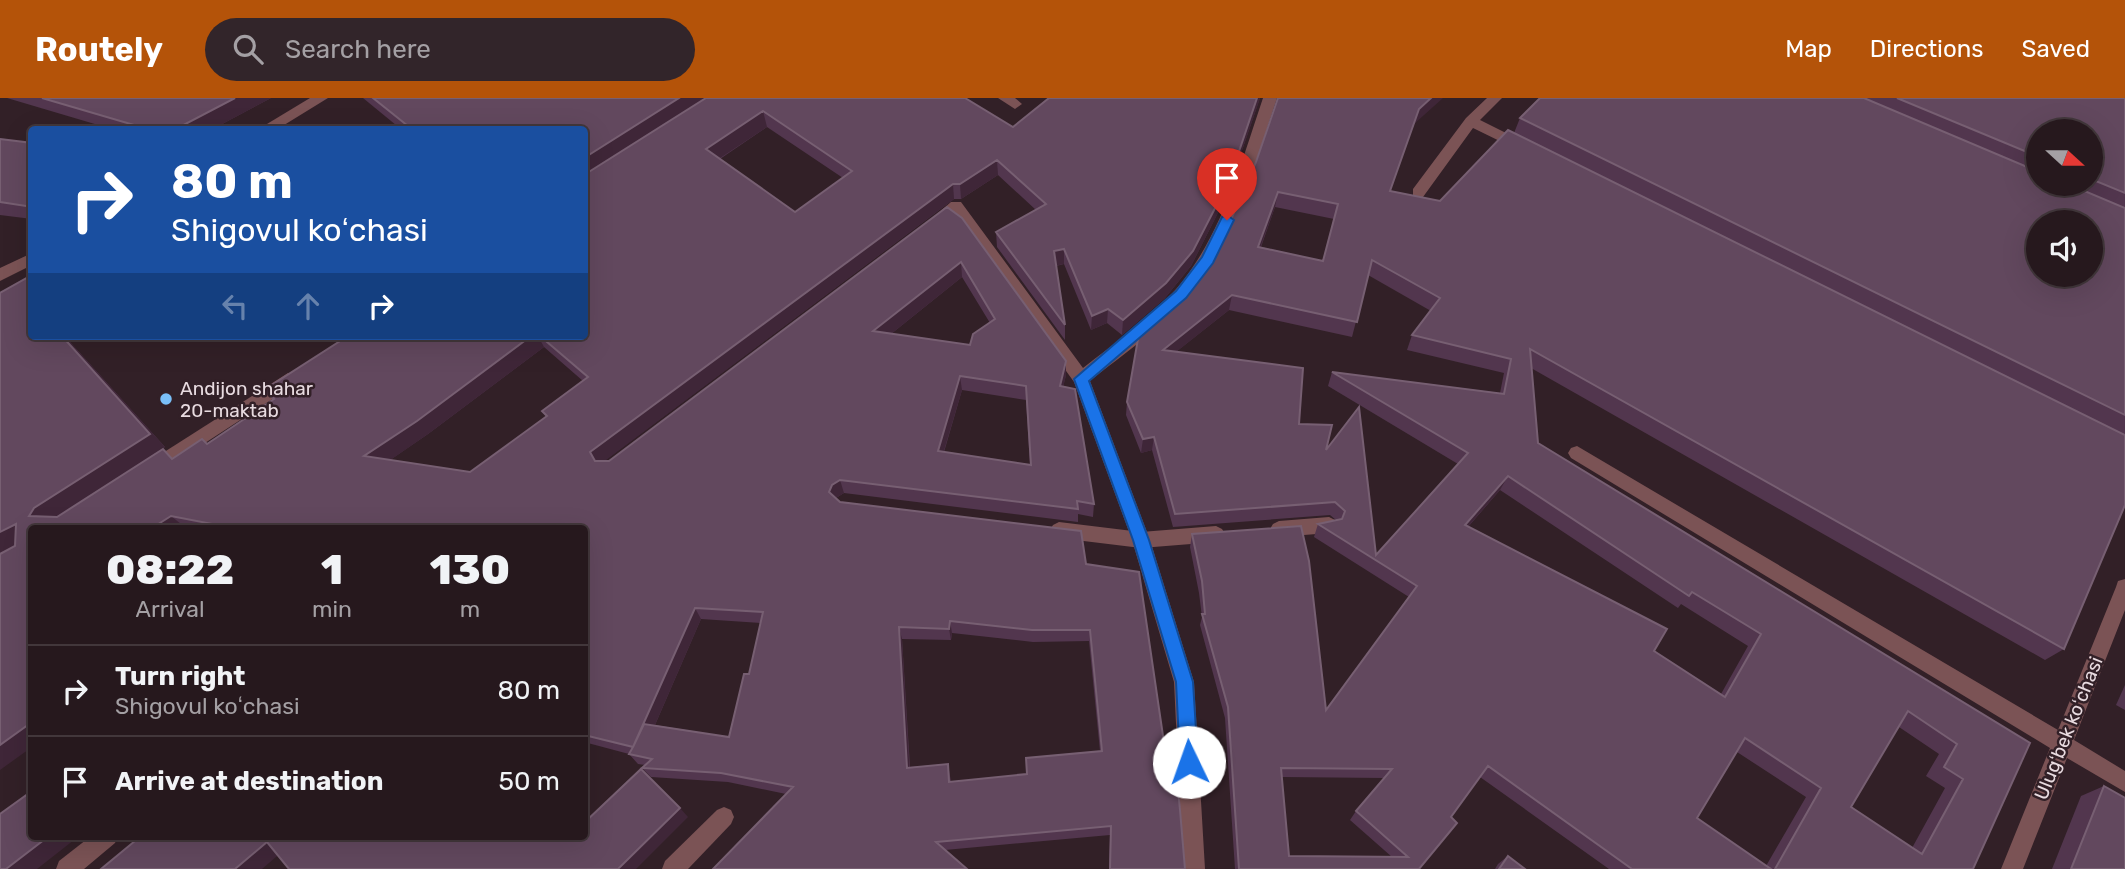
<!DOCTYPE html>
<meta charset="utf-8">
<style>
:root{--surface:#26181d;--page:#32252a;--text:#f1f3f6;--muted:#a4a0a4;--line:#42373b;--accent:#b45309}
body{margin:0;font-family:Rubik,sans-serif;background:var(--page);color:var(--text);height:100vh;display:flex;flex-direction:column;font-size:26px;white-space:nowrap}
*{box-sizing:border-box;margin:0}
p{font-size:23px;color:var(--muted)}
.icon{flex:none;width:38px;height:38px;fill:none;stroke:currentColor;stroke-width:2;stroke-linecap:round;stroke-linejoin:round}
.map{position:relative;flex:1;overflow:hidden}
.sheet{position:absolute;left:28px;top:427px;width:560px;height:315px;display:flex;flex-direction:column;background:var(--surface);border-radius:7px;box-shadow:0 7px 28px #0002,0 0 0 2px var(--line)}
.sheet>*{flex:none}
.banner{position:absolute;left:28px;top:28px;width:560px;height:214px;border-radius:7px;box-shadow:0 7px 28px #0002,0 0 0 2px var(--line);background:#1a4fa0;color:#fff;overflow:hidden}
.needle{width:46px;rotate:111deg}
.fabs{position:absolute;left:2026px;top:21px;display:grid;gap:14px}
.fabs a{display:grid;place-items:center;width:77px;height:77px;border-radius:50%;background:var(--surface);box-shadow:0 7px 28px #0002,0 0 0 2px var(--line);font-size:35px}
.pin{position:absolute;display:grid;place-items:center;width:60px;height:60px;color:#fff;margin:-72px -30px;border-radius:50% 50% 50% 0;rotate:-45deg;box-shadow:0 0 7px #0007}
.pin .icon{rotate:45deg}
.me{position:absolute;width:77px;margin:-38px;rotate:357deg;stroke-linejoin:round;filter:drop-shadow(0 0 5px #0008)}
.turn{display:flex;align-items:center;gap:24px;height:147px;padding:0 28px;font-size:32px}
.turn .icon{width:91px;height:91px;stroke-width:2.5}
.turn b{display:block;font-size:49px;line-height:60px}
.lanes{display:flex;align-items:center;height:66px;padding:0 28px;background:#0003;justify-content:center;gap:35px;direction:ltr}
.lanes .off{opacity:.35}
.eta{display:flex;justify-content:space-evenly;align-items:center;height:119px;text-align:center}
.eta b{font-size:42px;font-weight:800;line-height:49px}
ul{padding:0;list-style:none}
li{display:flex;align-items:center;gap:21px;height:91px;padding:0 28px;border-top:2px solid var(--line)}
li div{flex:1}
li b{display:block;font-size:26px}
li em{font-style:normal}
header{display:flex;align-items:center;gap:42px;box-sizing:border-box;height:98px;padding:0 35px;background:var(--accent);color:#fff}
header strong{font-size:33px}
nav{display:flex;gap:38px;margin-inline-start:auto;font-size:24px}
.search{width:490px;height:63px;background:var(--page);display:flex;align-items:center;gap:18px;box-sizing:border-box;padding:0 24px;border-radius:38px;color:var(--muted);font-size:26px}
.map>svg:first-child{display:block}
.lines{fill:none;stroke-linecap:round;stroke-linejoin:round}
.service{fill:#7b5355;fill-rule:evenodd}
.minor{fill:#7b5355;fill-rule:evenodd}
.wall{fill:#52364e;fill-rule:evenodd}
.shaded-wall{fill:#3f2638}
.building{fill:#62485e;stroke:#775f72;stroke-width:2;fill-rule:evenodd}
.route{fill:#1a73e8;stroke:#114b97;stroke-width:2}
.poi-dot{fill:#7abff8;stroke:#322027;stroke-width:2.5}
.labels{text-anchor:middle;stroke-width:5;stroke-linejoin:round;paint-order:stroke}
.poi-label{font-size:19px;fill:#e8dbe0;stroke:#322027;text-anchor:start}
.street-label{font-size:19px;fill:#e8dbe0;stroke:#322027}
</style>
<header>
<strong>Routely</strong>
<div class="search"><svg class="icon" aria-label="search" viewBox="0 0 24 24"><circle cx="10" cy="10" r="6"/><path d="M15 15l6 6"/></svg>Search here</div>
<nav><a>Map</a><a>Directions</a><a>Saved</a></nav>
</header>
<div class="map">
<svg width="2125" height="771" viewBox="0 0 2125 771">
<rect width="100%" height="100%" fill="#322027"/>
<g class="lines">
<g class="service">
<path d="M1487,0H1502L1480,22L1526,45V51H1516L1473,30L1423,99H1413V91L1466,20Z"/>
<path d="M1329,419L1335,422L1338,427L1335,432L1329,435L1279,439L1273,436L1270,431L1273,426L1279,423Z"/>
<path d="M1059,424L1141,434L1216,428L1222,431L1225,436L1222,441L1216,444L1141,450L1059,440L1053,437L1050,432L1053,427Z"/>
</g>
<g class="minor">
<path d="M310,0H328L276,32H257Z"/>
<path d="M998,0H1015L1022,6L1015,11Z"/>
<path d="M1263,0H1277C1254,69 1235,143 1187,199C1160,232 1123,256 1090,283L1150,442L1194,584L1205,771H1183L1174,584L1132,442L1074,284L954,117L936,131H926L924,127L951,104H961L1083,270C1114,245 1150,222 1177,190C1222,137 1241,65 1263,0Z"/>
<path d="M32,155V167L0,183V170Z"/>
<path d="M288,275L296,282L294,287L159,375H147L144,370L147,365Z"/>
<path d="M1577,348L2058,632L2116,489L2118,483L2125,481V512L2074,642L2125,673V694L2067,660L2023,771H2001L2050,650L1571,360L1568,355L1571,350Z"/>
<path d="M724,709L731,712L734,719L731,726L688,771H662L665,763L717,712Z"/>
<path d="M91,738H118L115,745L84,771H56L59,763Z"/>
</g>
</g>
<g class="wall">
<path d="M7,0H271L211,32H115Z"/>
<path d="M363,0H965L1013,29L1049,0H1260L1226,99L1191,168L1165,200L1122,237L1107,225L1091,232L1064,166L1056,168L1065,227V242L997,149L996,134L1036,112L998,77L961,101H954L604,363H609L947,109L1066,263V277L1063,289L1094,406L1093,419L1078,416V424L844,395L836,400L840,404L1086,466L1168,672L1185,771H1109L1110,737L945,752L786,696L728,684L651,679L642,670L645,667L638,666L629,656L584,644V430H32L70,244L165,349L67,413L174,360L207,346L273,301L264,292L348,238H584V32H402ZM767,29L843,80L795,114L720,61ZM962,179L990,225L970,247L891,236ZM544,249L583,283L542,313L546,319L470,374L390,362L428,336ZM962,292L1026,302L1030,367L944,354ZM701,521L761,525L749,576L729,639L655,627ZM952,535L1033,544L1089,543L1100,653L1027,676L951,684L948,666L910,669L902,541L951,542Z"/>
<path d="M1540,0H2125V407L2064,551L2045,562L1531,270L1538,345L2030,645L1973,771H1609L1480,679L1451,719L1419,771H1235L1225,620L1200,527L1202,519L1199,495L1190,449L1192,436L1326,612L1409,499L1314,439L1318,426L1336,422L1330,417L1173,429L1152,352L1141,355L1126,317L1127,304L1180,198L1223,140L1256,64L1414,26L1390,93L1440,103L1514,35L1520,20ZM2039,33H2091V86H2039ZM1275,109L1334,121L1323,163L1261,149ZM1368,177L1431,213L1412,237L1407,252L1504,275L1500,295L1332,274L1328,288L1458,366L1376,457L1326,352L1299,326L1177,253L1229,212L1352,239ZM1500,392L1678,510L1681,506L1748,548L1721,596L1654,553L1468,429ZM1899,629L1939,656L1926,678L1945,690L1912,750L1851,709ZM1737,654L1806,699L1766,768L1697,720ZM1282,679L1384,680L1356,713L1350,722L1392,759L1289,758Z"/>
<path d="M0,41L32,45V121L0,117Z"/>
<path d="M2125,587V612L2116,607Z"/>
<path d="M2104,688L2125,771H2052L2081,698Z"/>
<path d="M1508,758L1525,771H1495L1498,766Z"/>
</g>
<g class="shaded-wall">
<path d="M235,0H271L211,32H174Z"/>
<path d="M679,0H708L584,80V60Z"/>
<path d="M1257,0H1260L1226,99L1191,168L1165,200L1122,237L1123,222Z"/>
<path d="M1431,0H1443L1414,26L1385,108L1419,11Z"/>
<path d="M763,13L767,29L711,66L706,51Z"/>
<path d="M997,62L998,77L961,101L960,86Z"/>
<path d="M953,86L954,101L598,368L590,354Z"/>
<path d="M1278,94L1275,109L1255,164L1258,149Z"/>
<path d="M32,105V114L26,108Z"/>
<path d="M1064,151V166L1054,168V153Z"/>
<path d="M961,164L962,179L876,248L873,233Z"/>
<path d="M1232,197L1229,212L1161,266L1163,252Z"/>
<path d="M1108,211L1107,225L1091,232L1092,218Z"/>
<path d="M62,238H80L70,244L165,349L52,423L29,418Z"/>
<path d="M531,238H538L544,249L428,336L376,372L364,358Z"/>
<path d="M1066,263V277L1060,302V288Z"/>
<path d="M960,278L962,292L940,366L938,353Z"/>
<path d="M1154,339L1152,352L1141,355L1143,341Z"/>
<path d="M1508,378L1500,392L1458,440L1465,427Z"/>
<path d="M840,382L844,395L836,400L829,394L832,387Z"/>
<path d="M171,418L186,430H152Z"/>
<path d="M16,426L32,440L0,456V434Z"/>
<path d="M695,510L701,521L641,659L633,649Z"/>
<path d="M950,523L952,535L951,542L949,531Z"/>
<path d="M899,529L902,541L910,679L907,670Z"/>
<path d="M32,624V649L0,672V647Z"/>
<path d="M680,710L688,719L636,771H618Z"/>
<path d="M49,738H79L37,771H6Z"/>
<path d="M267,744L283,753L262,771H235Z"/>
</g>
<g class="building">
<path d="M42,0H235L174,32H151Z"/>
<path d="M373,0H679L584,60V32H413Z"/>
<path d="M706,0H965L1013,29L1049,0H1257L1229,83L1193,153L1166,185L1123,222L1108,211L1092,218L1064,151L1054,153L1065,227L996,134L1046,106L997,62L960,86H953L590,354L595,363H609L947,109L962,120L1066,263L1060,288L1075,291L1094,406L1077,403L1078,411L840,382L832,387L829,394L840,404L1081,433L1086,466L1139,474L1168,672H1176L1180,712L1185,771H1110L1111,728L936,744L967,771H713L793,689L721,675L642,670L652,661L629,656L633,649L584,637V430H233L171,418L152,430H32V624L0,647V456L15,448L16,426L0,434V195L32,177V238H62L150,336L34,410L29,418L57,419L163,351L172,361L202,341L207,346L274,301L264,292L348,238H531L417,323L364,358L470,374L547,318L542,313L588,279L540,238H584V77ZM763,13L852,73L795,114L706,51ZM961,164L995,221L973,236L970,247L873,233ZM960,278L1026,288L1031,367L938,353ZM695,510L763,514L749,576H744L729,639L644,626L633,649ZM950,523L1032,532H1090L1102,653L1026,660L1027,676L949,684L948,666L907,670L899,529L949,531Z"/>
<path d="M1278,0H1431L1419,11L1390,93L1440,103L1508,32L2125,337V407L2064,551L1530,251L1538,345L2030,645L1973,771H1775L1821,690L1745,640L1697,720L1771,771H1632L1488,668L1451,719L1457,725L1419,771H1239L1228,609L1202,516H1205L1202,483L1192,436L1301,428L1309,463L1326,612L1417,488L1318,426L1342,421L1345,413L1335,404L1175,416L1154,339L1143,341L1127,304L1139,235L1180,198L1223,140L1256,64ZM1278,94L1338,106L1323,163L1258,149ZM1372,162L1440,200L1412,237L1511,261L1504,296L1332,274L1468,355L1376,457L1359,309L1326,352L1332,327L1299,326L1303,270L1163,252L1232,197L1357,224ZM1508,378L1689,498L1692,494L1761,536L1725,599L1654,553L1667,531L1465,427ZM1908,613L1957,646L1944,669L1963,681L1922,756L1851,709ZM1281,670L1392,671L1356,713L1408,759L1289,758Z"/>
<path d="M1540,0H1864L2039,74V86H2068L2125,110V317L1520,20ZM2039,124H2091V177H2039Z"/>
<path d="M1897,0H2125V95L2091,81V33H2039V59Z"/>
<path d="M0,41L32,45V105L26,108L0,104Z"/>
<path d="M641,671L680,710L618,771H289L267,744L235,771H101L141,738H568L569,739L584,738V725Z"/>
<path d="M2104,688L2125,700V771H2071Z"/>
<path d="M32,693V738H49L6,771H0V716Z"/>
<path d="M1508,758L1525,771H1499Z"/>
</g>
<path class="route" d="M1227,117L1234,122L1213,165L1186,200L1089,283L1149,442L1193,584L1198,664L1195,670L1189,673L1182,670L1180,664L1176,584L1133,442L1074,281L1176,193L1202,159L1222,119Z"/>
<circle class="poi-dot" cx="166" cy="301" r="7"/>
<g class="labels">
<g class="poi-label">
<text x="180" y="297">Andijon shahar<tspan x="180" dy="22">20-maktab</tspan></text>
</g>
<g class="street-label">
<text transform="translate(2068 630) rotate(-68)" y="7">Ulugʻbek koʻchasi</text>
</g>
</g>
</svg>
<div class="fabs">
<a><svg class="needle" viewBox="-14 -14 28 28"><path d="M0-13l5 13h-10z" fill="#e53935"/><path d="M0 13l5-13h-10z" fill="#a4a0a4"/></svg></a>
<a><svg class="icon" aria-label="sound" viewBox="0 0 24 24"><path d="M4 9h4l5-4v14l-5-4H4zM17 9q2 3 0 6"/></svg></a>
</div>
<div class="pin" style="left:1227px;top:122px;background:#d93025"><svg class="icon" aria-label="arrive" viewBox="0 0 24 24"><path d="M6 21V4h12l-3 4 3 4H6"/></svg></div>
<svg class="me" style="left:1189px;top:664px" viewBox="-20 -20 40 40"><circle r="19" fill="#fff"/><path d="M0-13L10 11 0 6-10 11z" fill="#1a73e8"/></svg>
<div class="banner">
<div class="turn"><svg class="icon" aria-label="right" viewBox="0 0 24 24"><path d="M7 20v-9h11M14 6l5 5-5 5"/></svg><div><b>80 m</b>Shigovul koʻchasi</div></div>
<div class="lanes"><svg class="icon off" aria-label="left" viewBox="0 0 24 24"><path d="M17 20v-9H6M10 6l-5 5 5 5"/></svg><svg class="icon off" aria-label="ahead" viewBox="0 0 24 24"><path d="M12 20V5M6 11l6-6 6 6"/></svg><svg class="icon" aria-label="right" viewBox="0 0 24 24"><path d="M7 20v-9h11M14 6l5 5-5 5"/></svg></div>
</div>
<section class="sheet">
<div class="eta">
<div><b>08:22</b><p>Arrival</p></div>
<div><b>1</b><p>min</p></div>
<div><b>130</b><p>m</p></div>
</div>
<ul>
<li><svg class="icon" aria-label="right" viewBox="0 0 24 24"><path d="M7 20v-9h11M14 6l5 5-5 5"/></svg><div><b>Turn right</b><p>Shigovul koʻchasi</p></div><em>80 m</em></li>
<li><svg class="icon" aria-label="arrive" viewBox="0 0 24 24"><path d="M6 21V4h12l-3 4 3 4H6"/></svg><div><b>Arrive at destination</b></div><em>50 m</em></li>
</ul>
</section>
</div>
